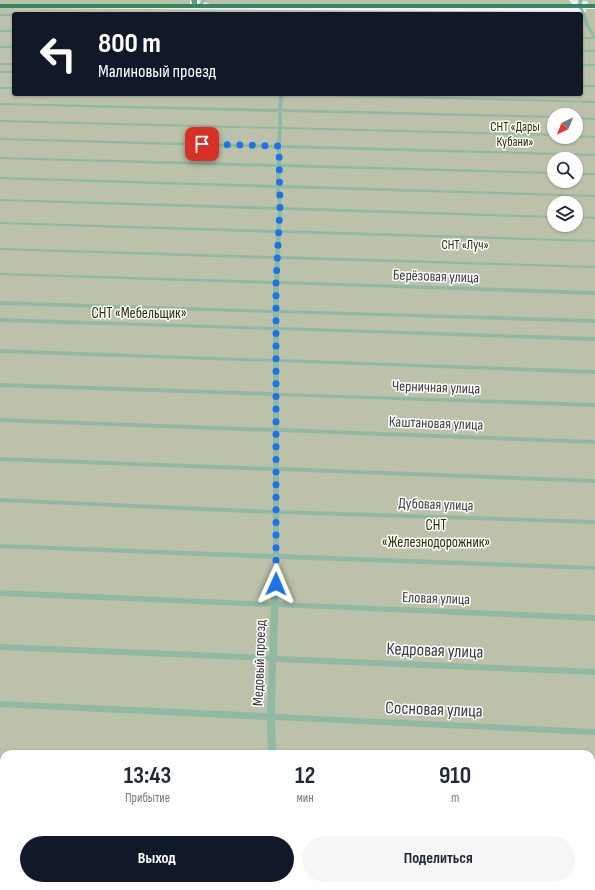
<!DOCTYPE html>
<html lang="ru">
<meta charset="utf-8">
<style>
:root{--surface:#fff;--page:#f6f6f7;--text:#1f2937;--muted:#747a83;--accent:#111827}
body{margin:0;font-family:"Sofia Sans Condensed",sans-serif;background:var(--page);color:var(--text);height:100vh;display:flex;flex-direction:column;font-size:15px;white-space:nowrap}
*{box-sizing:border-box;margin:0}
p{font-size:13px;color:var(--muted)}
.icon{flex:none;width:22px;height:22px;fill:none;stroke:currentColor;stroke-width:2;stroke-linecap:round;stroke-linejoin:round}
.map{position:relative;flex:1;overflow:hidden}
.details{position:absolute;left:0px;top:750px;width:595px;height:140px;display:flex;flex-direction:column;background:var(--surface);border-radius:12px 12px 0 0;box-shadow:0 1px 3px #0004}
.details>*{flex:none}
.guide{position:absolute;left:12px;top:12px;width:571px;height:84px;border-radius:4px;box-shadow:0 1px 3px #0004;background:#111827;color:#fff;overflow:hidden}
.needle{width:26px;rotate:224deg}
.fabs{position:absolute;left:547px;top:108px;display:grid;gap:8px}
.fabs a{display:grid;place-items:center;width:36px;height:36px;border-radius:50%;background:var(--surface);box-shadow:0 1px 3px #0004;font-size:20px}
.pin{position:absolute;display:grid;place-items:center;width:34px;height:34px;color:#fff;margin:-17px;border-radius:8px;box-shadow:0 2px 6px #0006}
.me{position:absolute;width:44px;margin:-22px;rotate:1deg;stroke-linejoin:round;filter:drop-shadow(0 0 3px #0008)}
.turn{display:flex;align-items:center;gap:14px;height:84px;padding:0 20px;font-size:18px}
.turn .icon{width:52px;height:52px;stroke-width:2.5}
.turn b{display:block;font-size:28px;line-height:34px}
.eta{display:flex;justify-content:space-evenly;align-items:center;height:68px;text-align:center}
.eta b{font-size:24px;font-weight:700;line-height:28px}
.action{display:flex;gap:8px;margin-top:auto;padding:8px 20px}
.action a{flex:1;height:46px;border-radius:24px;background:var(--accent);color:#fff;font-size:16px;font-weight:700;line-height:46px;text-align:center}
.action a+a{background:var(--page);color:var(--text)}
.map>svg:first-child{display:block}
.green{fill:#bbc2a9;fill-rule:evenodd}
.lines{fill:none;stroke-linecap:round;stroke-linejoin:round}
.street{fill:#91b8a2;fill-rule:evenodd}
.secondary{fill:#5e9c7c;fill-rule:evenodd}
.primary{fill:#348761;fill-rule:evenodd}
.route{stroke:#1a73e8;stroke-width:7;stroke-dasharray:0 12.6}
.labels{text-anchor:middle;stroke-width:3;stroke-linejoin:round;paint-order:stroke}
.far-park-label{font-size:13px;fill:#262f00;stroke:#fff}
.street-label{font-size:15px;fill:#3d3c40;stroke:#fff}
.park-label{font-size:15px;fill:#262f00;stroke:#fff}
.near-street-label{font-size:18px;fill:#3d3c40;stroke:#fff}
</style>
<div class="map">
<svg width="595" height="890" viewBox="0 0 595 890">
<rect width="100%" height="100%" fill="#f1f0f9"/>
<g class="green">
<rect x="0" y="0" width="190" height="4"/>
<path d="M198,0H595V5L588,4L587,1L569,0L572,4H210Z"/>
<path d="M0,8L587,12L585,9H595V890H0ZM14,14H581V94H14ZM554,115H576V137H554ZM554,159H576V181H554ZM554,203H576V225H554ZM4,754H591V886H4Z"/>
</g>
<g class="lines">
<g class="street">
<path d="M202,0H206L201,6H199L198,5Z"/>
<path d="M579,0H583L581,6C586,13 586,16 589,24C591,30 595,33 595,39H581V37H593L585,25L582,12L577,6Z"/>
<path d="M217,11L218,12L216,13L172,14L174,13Z"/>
<rect x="0" y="14" width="14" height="2"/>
<rect x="0" y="30" width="14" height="2"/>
<rect x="0" y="46" width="14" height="2"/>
<rect x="581" y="50" width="14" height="2"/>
<rect x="0" y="63" width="14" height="2"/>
<rect x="581" y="64" width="14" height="2"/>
<rect x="0" y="71" width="14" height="2"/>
<rect x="581" y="85" width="14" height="2"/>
<rect x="0" y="87" width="14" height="2"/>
<path d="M279,94H283L282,109L554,116V118L282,112V127L554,134V136L282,129L281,145L595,154V156L281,148V164L554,172V174L281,167L280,185L595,195V197L280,188L282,207L554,216V218L282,210L281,230L595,240V242L281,233L280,256L595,266V268L280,259L279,281L595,291V295L279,284V310L595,319V323L279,313V327L595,337V341L279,330V359L595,370V374L279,362V393L595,403V407L279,396V428L595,440V444L279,432V467L595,479V483L279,471V510L595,520V524L279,514V554L595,566V570L279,559L278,602L595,615V621L278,607L277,656L595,669V675L276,662L275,714L595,729V735L275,720L276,754H268L267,720L0,707V701L267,713L269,661L0,650V644L269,655L271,607L0,596V590L271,602L273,559L0,548V544L273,554V514L0,502V498L273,510V471L0,461V457L273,467V432L0,422V418L273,428V396L0,387V383L273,392V362L0,353V349L273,359V330L0,322V318L273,327V313L0,305V301L273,310V284L0,275V273L274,281L275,259L0,250V248L275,256L276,233L0,224V222L276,230L278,210L0,201V199L278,207L276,188L0,179V177L276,185V167L0,159V157L277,164V148L0,140V138L277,145L278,129L0,122V120L278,127V112L0,105V103L278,109Z"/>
<path d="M294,94H340L595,101V103L296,95Z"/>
<path d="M576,117L595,118V120L576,119Z"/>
<path d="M576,135L595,136V138L575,137H576Z"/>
<rect x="576" y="173" width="19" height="2"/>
<path d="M576,216L595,217V219L576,218Z"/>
<rect x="0" y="767" width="4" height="6"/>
<rect x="591" y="794" width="4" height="8"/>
<rect x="0" y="840" width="4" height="8"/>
<rect x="591" y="867" width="4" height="8"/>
<rect x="268" y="886" width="8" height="4"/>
</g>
<path class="secondary" d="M191,0H197V6H193Z"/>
<rect class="primary" x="0" y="4" width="595" height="4"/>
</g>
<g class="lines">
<path class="route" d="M202,144L279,146L280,207L276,282V584"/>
</g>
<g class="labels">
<g class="far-park-label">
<text x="515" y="131">СНТ «Дары<tspan x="515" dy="15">Кубани»</tspan></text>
<text x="465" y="249">СНТ «Луч»</text>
</g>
<g class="street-label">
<text transform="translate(436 276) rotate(2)" y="5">Берёзовая улица</text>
<text transform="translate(436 387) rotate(2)" y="5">Черничная улица</text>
<text transform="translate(436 423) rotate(2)" y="5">Каштановая улица</text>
<text transform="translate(436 504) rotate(2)" y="5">Дубовая улица</text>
<text transform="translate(436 598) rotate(2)" y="5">Еловая улица</text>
<text transform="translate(259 663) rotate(-88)" y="5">Медовый проезд</text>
</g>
<g class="park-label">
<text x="139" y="318">СНТ «Мебельщик»</text>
<text x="436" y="530">СНТ<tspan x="436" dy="17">«Железнодорожник»</tspan></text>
</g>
<g class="near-street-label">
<text transform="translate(435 650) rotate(2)" y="6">Кедровая улица</text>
<text transform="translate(434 709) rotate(2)" y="6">Сосновая улица</text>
</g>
</g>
</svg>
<div class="fabs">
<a><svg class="needle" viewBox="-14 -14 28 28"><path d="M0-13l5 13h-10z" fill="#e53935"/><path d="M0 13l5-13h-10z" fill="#747a83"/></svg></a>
<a><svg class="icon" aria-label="search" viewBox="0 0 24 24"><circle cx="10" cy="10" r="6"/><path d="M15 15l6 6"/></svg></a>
<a><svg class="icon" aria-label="layers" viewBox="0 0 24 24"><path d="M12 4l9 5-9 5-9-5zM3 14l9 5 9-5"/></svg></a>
</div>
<div class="pin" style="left:202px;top:144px;background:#d93025"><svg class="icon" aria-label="arrive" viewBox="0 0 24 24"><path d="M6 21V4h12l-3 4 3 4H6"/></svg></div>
<svg class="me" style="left:276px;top:584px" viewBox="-20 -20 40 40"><path d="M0-17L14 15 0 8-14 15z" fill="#1a73e8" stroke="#fff" stroke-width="4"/></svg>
<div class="guide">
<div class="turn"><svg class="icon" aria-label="left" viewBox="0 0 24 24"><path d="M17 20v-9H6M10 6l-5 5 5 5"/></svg><div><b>800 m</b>Малиновый проезд</div></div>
</div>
<section class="details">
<div class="eta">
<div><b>13:43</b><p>Прибытие</p></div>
<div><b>12</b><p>мин</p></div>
<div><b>910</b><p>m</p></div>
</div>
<div class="action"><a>Выход</a><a>Поделиться</a></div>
</section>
</div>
